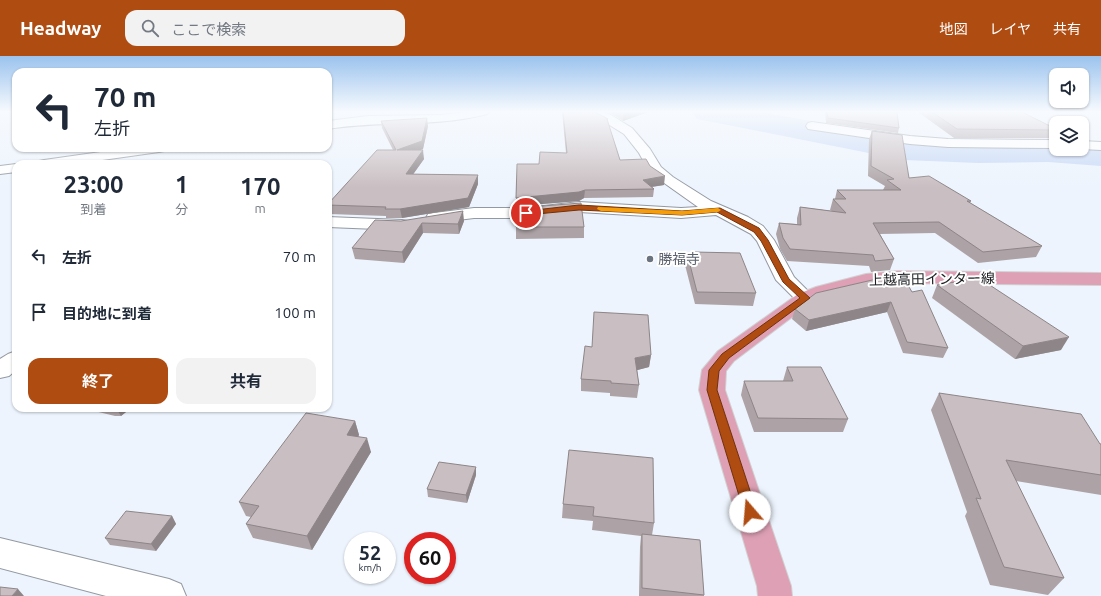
<!DOCTYPE html>
<html lang="ja">
<meta charset="utf-8">
<style>
:root{--surface:#fff;--page:#f2f2f3;--text:#1f2937;--muted:#747a83;--accent:#af4c11}
body{margin:0;font-family:Ubuntu,"Noto Sans JP",sans-serif;background:var(--page);color:var(--text);height:100vh;display:flex;flex-direction:column;font-size:15px;white-space:nowrap}
*{box-sizing:border-box;margin:0}
p{font-size:13px;color:var(--muted)}
.icon{flex:none;width:22px;height:22px;fill:none;stroke:currentColor;stroke-width:2;stroke-linecap:round;stroke-linejoin:round}
.map{position:relative;flex:1;overflow:hidden}
.panel{position:absolute;left:12px;top:104px;width:320px;height:252px;display:flex;flex-direction:column;background:var(--surface);border-radius:12px;box-shadow:0 1px 3px #0004}
.panel>*{flex:none}
.top-card{position:absolute;left:12px;top:12px;width:320px;height:84px;border-radius:12px;box-shadow:0 1px 3px #0004;background:#fff;color:var(--text);overflow:hidden}
.fabs{position:absolute;left:1049px;top:12px;display:grid;gap:8px}
.fabs a{display:grid;place-items:center;width:40px;height:40px;border-radius:8px;background:var(--surface);box-shadow:0 1px 3px #0004;font-size:20px}
.speed{position:absolute;left:344px;top:476px;display:flex;gap:8px;font-size:20px;font-weight:700;text-align:center}
.speed>*{display:grid;place-content:center;width:52px;height:52px;border-radius:50%;background:var(--surface);box-shadow:0 1px 3px #0004;line-height:1}
.speed small{font-size:10px;font-weight:400}
.speed .limit{border:6px solid #d22;background:#fff;color:#111}
.pin{position:absolute;display:grid;place-items:center;width:34px;height:34px;color:#fff;margin:-17px;border:2px solid #fff;border-radius:50%;box-shadow:0 1px 4px #0007}
.me{position:absolute;width:44px;margin:-22px;rotate:342deg;stroke-linejoin:round;filter:drop-shadow(0 0 3px #0008)}
.turn{display:flex;align-items:center;gap:14px;height:84px;padding:0 16px;font-size:18px}
.turn .icon{width:52px;height:52px;stroke-width:2.5}
.turn b{display:block;font-size:28px;line-height:34px}
.eta{display:flex;justify-content:space-evenly;align-items:center;height:68px;text-align:center}
.eta b{font-size:24px;font-weight:700;line-height:28px}
.button{display:flex;gap:8px;margin-top:auto;padding:8px 16px}
.button a{flex:1;height:46px;border-radius:12px;background:var(--accent);color:#fff;font-size:16px;font-weight:700;line-height:46px;text-align:center}
.button a+a{background:var(--page);color:var(--text)}
ul{padding:0;list-style:none}
li{display:flex;align-items:center;gap:12px;height:56px;padding:0 16px}
li div{flex:1}
li b{display:block;font-size:15px}
li em{font-style:normal}
header{display:flex;align-items:center;gap:24px;box-sizing:border-box;height:56px;padding:0 20px;background:var(--accent);color:#fff}
header strong{font-size:19px}
nav{display:flex;gap:22px;margin-inline-start:auto;font-size:14px}
.search{width:280px;height:36px;background:var(--page);display:flex;align-items:center;gap:10px;box-sizing:border-box;padding:0 14px;border-radius:12px;color:var(--muted);font-size:15px}
.map>svg:first-child{display:block}
.lines{fill:none;stroke-linecap:round;stroke-linejoin:round}
.river{fill:#c8d9f6;fill-rule:evenodd}
.minor-casing{stroke:#9399a1;stroke-width:2}
.major-casing{stroke:#d1d2d2;stroke-width:2}
.minor{fill:#fff;fill-rule:evenodd}
.major{fill:#dda0b4;fill-rule:evenodd}
.wall{fill:#ada3a6}
.shaded-wall{fill:#8d8587}
.building{fill:#c9bec1;stroke:#8d8587}
.route{fill:#af4c11;stroke:#72310b}
.slow{fill:#f59e0b}
.worship-dot{fill:#6b7280;stroke:#fff;stroke-width:1.5}
.labels{text-anchor:middle;stroke-width:4;stroke-linejoin:round;paint-order:stroke}
.worship-label{font-size:14px;fill:#5b616d;stroke:#fff;text-anchor:start}
.street-label{font-size:14px;fill:#1a1c1f;stroke:#fff}
</style>
<header>
<strong>Headway</strong>
<div class="search"><svg class="icon" aria-label="search" viewBox="0 0 24 24"><circle cx="10" cy="10" r="6"/><path d="M15 15l6 6"/></svg>ここで検索</div>
<nav><a>地図</a><a>レイヤ</a><a>共有</a></nav>
</header>
<div class="map">
<svg width="1101" height="540" viewBox="0 0 1101 540">
<rect width="100%" height="100%" fill="#edf4fd"/>
<g class="lines">
<path class="river" d="M692,56H761L904,82L978,85L1048,84L1056,85V93H1082V86L1101,88V110L1048,106L978,107L904,104L708,65L697,63Z"/>
<g class="minor-casing">
<g id="minor">
<path d="M467,56H489L487,58C434,72 382,64 328,73V65L368,60L440,59Z"/>
<path d="M585,56H602L611,59L632,72L650,93L661,111L673,121L711,145L748,161L763,170L774,184L794,221L815,242L812,246L805,248L798,246L776,224L757,185L751,178L716,159L681,162L579,156L526,162H474L434,167L428,166L426,162L428,158L434,157L474,152H526L579,146L681,152L698,151L650,117L639,97L624,78L603,65L587,58Z"/>
<path d="M812,66L910,80L948,83L1056,84V92L948,91L910,88L808,73L806,70L808,67Z"/>
<path d="M1082,85L1101,86V94L1082,93Z"/>
<path d="M129,92H166L164,95L159,96L74,108H37L39,105L44,104Z"/>
<path d="M16,108V116L0,118V110L16,108H17Z"/>
<path d="M328,161L402,164L408,165L411,169L408,173L402,174L328,171Z"/>
<path d="M16,295V314L9,320L0,322V303L8,298Z"/>
<path d="M0,482L169,523L181,528L186,540H106L0,512Z"/>
</g>
</g>
<g class="major-casing">
<path id="major" d="M898,215L1101,217V229L898,227L866,230L830,239L812,246L734,305L726,315L725,334L791,530L792,540H758L757,530L699,334L702,314L718,295L798,238L816,231L866,218Z"/>
</g>
<use href="#minor" class="minor"/>
<use href="#major" class="major"/>
</g>
<g class="wall">
<path d="M562,56H595L608,67L620,104L650,110L664,129L652,131L654,133L653,141L584,142L579,145L517,150L539,108L566,97Z"/>
<path d="M607,56H648L623,65L612,58Z"/>
<path d="M825,56H897L899,72L898,77L826,67Z"/>
<path d="M918,56H1022L1056,73V76L1053,82H954Z"/>
<path d="M381,65L428,70L423,93L419,94L424,103L413,118L478,119V128L469,151L402,162H386V160L329,158L328,154V148L393,94L382,72Z"/>
<path d="M872,75L909,122L971,145L970,147L1042,190L1036,201L978,207L935,177L880,178L894,203L890,214L871,216L869,210L787,205L780,193L776,178L779,167L797,168V162L800,151L832,155L830,154L833,143H835L837,134H883L885,130L868,120L869,83Z"/>
<path d="M401,165H464L459,178L423,177L404,207L355,203L352,192Z"/>
<path d="M516,171H584V182L516,183Z"/>
<path d="M694,196L756,237L753,250L695,248L685,209L687,197H693Z"/>
<path d="M881,221L912,236L948,292L943,302L903,297L887,256L806,275L792,263L795,253L880,223Z"/>
<path d="M937,229L1061,294L1015,303L932,242Z"/>
<path d="M651,299L649,311L637,314L639,329L637,342L610,340V337L581,335V323Z"/>
<path d="M787,311L848,363L843,376H754L741,339L744,325H783Z"/>
<path d="M939,337L1101,388V439L1016,425L1064,522L1048,539L990,529L965,460L967,456L931,354Z"/>
<path d="M82,352H131L121,360H115Z"/>
<path d="M355,365L359,379L358,380L371,396L312,494L253,482L246,468L251,461L246,460L239,446Z"/>
<path d="M653,402L654,467L652,479L700,484L704,540H639L640,491L641,480L592,474L593,465L562,462L563,448Z"/>
<path d="M476,419L467,447L428,441L427,433Z"/>
<path d="M172,460L176,468L156,495L110,489L105,482Z"/>
</g>
<g class="shaded-wall">
<path d="M627,56H648L623,65V57Z"/>
<path d="M427,62L428,70L423,93L399,102L397,94Z"/>
<path d="M423,94L424,103L407,127L406,118Z"/>
<path d="M478,119V128L469,151L402,162L400,153Z"/>
<path d="M665,120L664,129L643,132V124Z"/>
<path d="M585,134L584,142L579,145L517,150L516,142Z"/>
<path d="M463,155L464,165L459,178L458,168Z"/>
<path d="M422,167L423,177L404,207L402,196Z"/>
<path d="M891,246L887,256L806,275L809,264Z"/>
<path d="M1069,281L1061,294L1015,303L1023,290Z"/>
<path d="M651,299L649,311L634,315L635,302Z"/>
<path d="M116,352H131L121,360Z"/>
<path d="M355,365L359,379L351,393L347,379Z"/>
<path d="M367,382L371,396L312,494L307,480Z"/>
<path d="M476,411V419L467,447L466,439Z"/>
<path d="M172,460L176,468L156,495L151,488Z"/>
<path d="M18,533L24,540H12Z"/>
</g>
<g class="building">
<path d="M563,56H595L608,63H607L620,104L646,103L650,110L665,120L643,124L654,133L585,134L579,136L516,142L517,108H539L540,96L567,97Z"/>
<path d="M827,56H897L899,72L828,62Z"/>
<path d="M932,56H1022L1056,73V74L957,73Z"/>
<path d="M427,62L422,85L397,94H423L406,118L478,119L468,142L400,153H385L386,151L328,149V148L377,94H396L381,65Z"/>
<path d="M872,75L902,79L909,122L929,120L971,145H967L1042,190L983,196L939,166L873,167L894,203L875,205L873,199L790,193L783,182L779,167L801,169L800,151L846,157L833,143H846L837,134H901L887,124L894,123L871,110Z"/>
<path d="M581,147L584,171H516L517,152Z"/>
<path d="M463,155L458,168L422,167L402,196L352,192L375,164L401,165Z"/>
<path d="M694,196L740,197L756,237L697,236L687,197H694Z"/>
<path d="M902,219L912,236L922,234L948,292L907,286L891,246L809,264L795,253L816,237L881,222V221Z"/>
<path d="M979,222L1069,281L1023,290L937,229Z"/>
<path d="M594,256L648,259L651,299L635,302L639,329L611,327V325L581,323L585,290L592,291Z"/>
<path d="M787,311H821L848,363L758,362L744,325H793Z"/>
<path d="M939,337L1081,358L1100,388H1101V419L1006,404L1064,522L1004,511L976,442L981,443Z"/>
<path d="M306,357L355,365L347,379L367,382L307,480L246,468L259,450L239,446Z"/>
<path d="M569,394L653,402L654,467L593,460L594,451L563,448Z"/>
<path d="M439,406L476,411L466,439L427,433Z"/>
<path d="M126,455L172,460L151,488L105,482Z"/>
<path d="M642,478L700,484L704,539L642,532Z"/>
<path d="M0,531L18,533L12,540H0Z"/>
</g>
<linearGradient id="sky" x2="0" y2="1"><stop stop-color="#9bc3ee"/><stop offset="0.42" stop-color="#f7fafe"/><stop offset="1" stop-color="#f7fafe" stop-opacity="0"/></linearGradient>
<rect width="1101" height="132" fill="url(#sky)"/>
<path class="route" d="M579,149L682,155L720,152L759,172L768,184L789,223L810,242L729,302L719,315L717,334L757,456L755,460L750,462L746,460L744,456L707,334L709,314L722,298L800,242L783,226L761,185L754,176L717,156L682,159L579,154L526,159L522,157L526,155Z"/>
<path class="slow" d="M598,151L682,155L718,152L721,154L718,156L682,159L601,155L597,153Z"/>
<circle class="worship-dot" cx="650" cy="203" r="4"/>
<g class="labels">
<g class="worship-label">
<text x="658" y="208">勝福寺</text>
</g>
<g class="street-label">
<text transform="translate(932 223) rotate(-1)" y="5">上越高田インター線</text>
</g>
</g>
</svg>
<div class="fabs">
<a><svg class="icon" aria-label="sound" viewBox="0 0 24 24"><path d="M4 9h4l5-4v14l-5-4H4zM17 9q2 3 0 6"/></svg></a>
<a><svg class="icon" aria-label="layers" viewBox="0 0 24 24"><path d="M12 4l9 5-9 5-9-5zM3 14l9 5 9-5"/></svg></a>
</div>
<div class="speed"><div>52<small>km/h</small></div><div class="limit">60</div></div>
<div class="pin" style="left:526px;top:157px;background:#d93025"><svg class="icon" aria-label="arrive" viewBox="0 0 24 24"><path d="M6 21V4h12l-3 4 3 4H6"/></svg></div>
<svg class="me" style="left:750px;top:456px" viewBox="-20 -20 40 40"><circle r="19" fill="#fff"/><path d="M0-13L10 11 0 6-10 11z" fill="#af4c11"/></svg>
<div class="top-card">
<div class="turn"><svg class="icon" aria-label="left" viewBox="0 0 24 24"><path d="M17 20v-9H6M10 6l-5 5 5 5"/></svg><div><b>70 m</b>左折</div></div>
</div>
<section class="panel">
<div class="eta">
<div><b>23:00</b><p>到着</p></div>
<div><b>1</b><p>分</p></div>
<div><b>170</b><p>m</p></div>
</div>
<ul>
<li><svg class="icon" aria-label="left" viewBox="0 0 24 24"><path d="M17 20v-9H6M10 6l-5 5 5 5"/></svg><div><b>左折</b></div><em>70 m</em></li>
<li><svg class="icon" aria-label="arrive" viewBox="0 0 24 24"><path d="M6 21V4h12l-3 4 3 4H6"/></svg><div><b>目的地に到着</b></div><em>100 m</em></li>
</ul>
<div class="button"><a>終了</a><a>共有</a></div>
</section>
</div>
